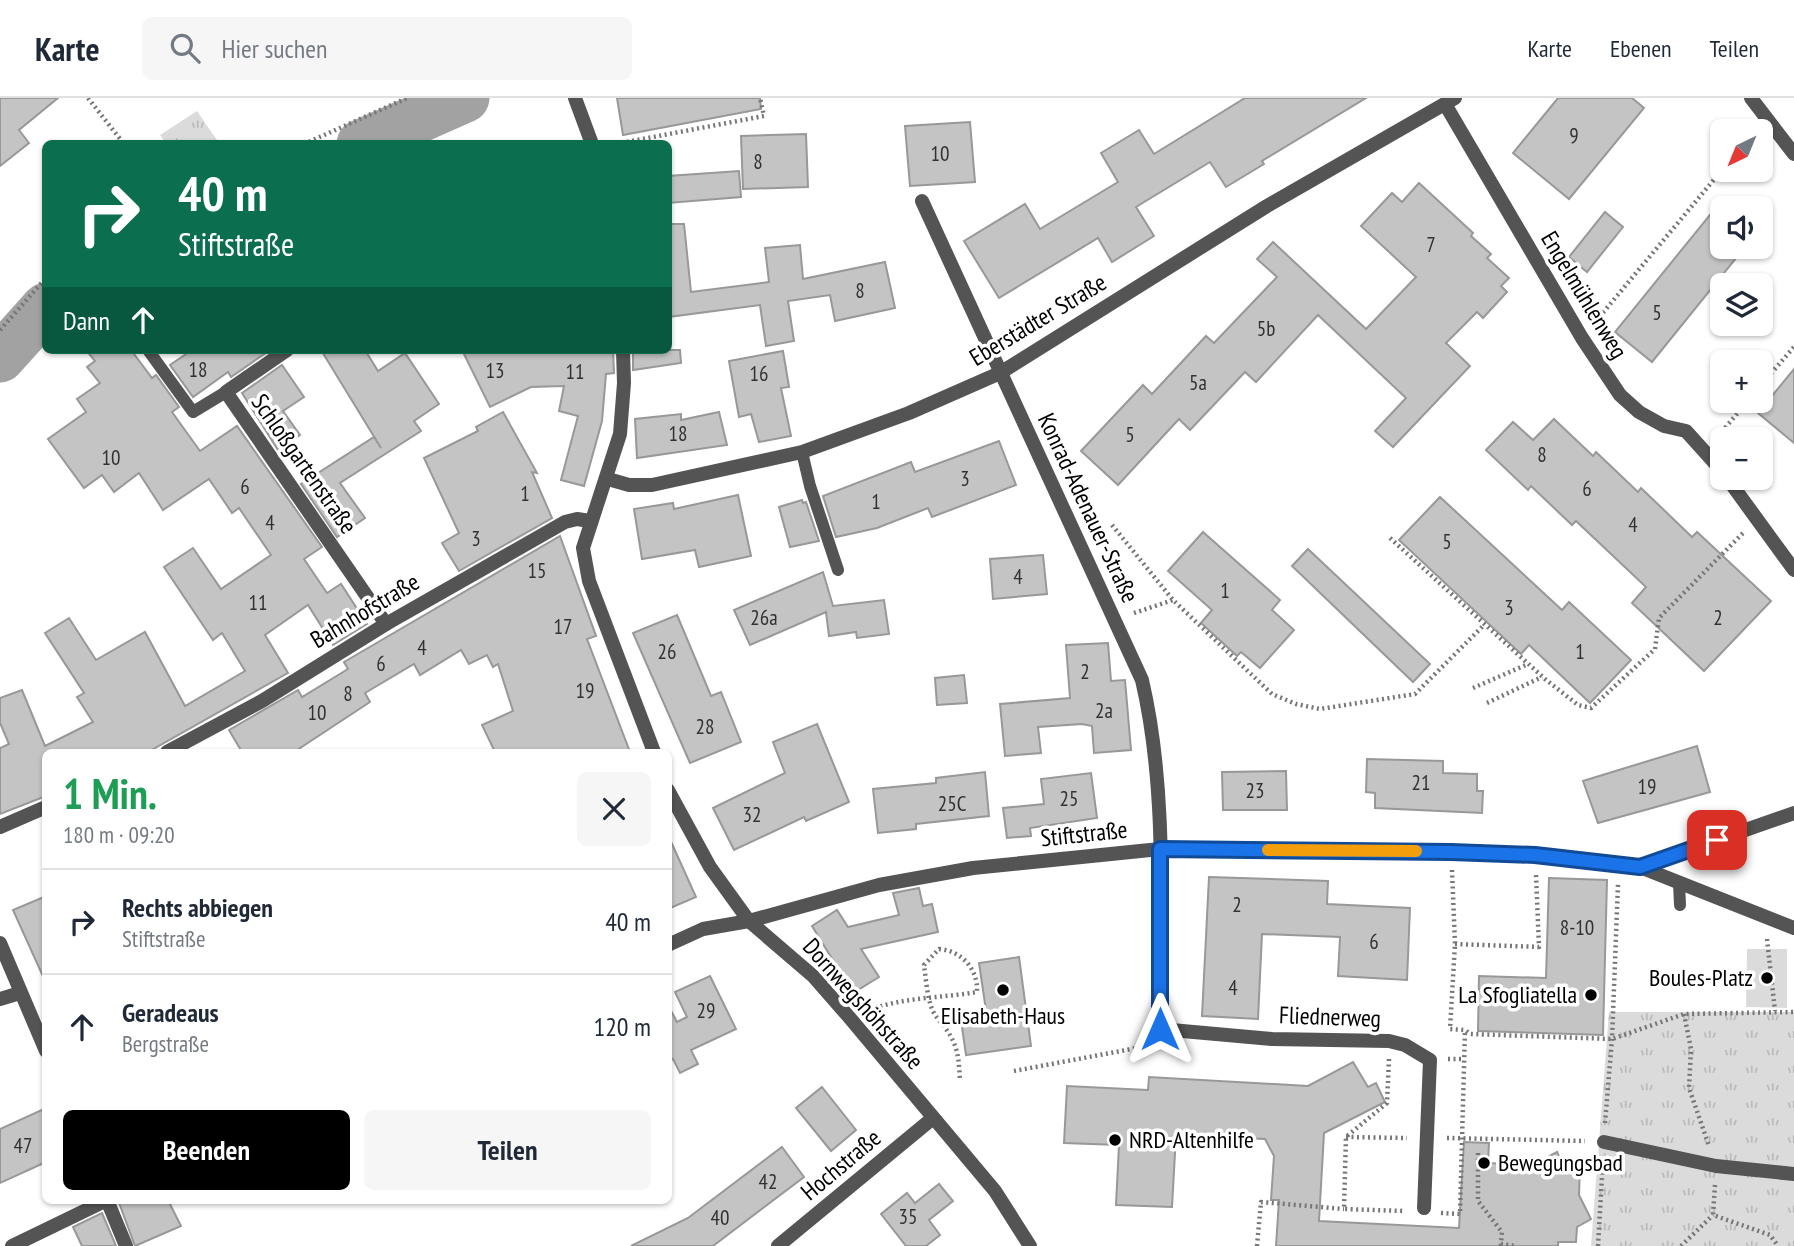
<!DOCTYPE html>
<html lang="de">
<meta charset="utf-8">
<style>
:root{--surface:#fff;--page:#f6f6f7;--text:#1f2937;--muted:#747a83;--line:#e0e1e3;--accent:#000}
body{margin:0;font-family:"PT Sans Narrow",sans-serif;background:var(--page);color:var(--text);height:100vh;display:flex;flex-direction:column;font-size:26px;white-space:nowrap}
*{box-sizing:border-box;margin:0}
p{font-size:23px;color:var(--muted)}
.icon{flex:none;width:38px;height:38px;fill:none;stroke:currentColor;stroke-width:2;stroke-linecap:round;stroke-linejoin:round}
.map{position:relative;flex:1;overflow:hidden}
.panel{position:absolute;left:42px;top:651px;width:630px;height:455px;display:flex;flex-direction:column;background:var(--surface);border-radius:10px;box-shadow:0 2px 5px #0004}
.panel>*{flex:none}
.guide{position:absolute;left:42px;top:42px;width:630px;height:214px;border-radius:10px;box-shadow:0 2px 5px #0004;background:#0b6e4f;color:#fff;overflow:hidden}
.needle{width:46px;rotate:223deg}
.controls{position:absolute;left:1710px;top:21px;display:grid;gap:14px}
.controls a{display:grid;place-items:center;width:63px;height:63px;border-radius:10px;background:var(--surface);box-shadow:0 2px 5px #0004;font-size:35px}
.pin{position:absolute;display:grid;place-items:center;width:60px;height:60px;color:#fff;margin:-30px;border-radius:14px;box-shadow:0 4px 10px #0006}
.me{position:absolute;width:77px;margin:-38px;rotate:0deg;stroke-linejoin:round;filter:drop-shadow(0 0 5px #0008)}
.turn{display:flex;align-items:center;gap:24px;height:147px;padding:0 21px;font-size:32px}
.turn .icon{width:91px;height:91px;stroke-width:2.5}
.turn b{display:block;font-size:49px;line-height:60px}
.then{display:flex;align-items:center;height:66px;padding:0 21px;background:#0003;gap:14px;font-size:26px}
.round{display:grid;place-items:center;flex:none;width:74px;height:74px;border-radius:10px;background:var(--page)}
.summary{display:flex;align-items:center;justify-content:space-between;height:119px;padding:0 21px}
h1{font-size:42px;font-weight:800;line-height:52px;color:#1e9e55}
.cta{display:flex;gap:14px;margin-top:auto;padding:14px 21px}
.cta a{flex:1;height:80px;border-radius:10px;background:var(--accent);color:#fff;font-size:28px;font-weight:800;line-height:80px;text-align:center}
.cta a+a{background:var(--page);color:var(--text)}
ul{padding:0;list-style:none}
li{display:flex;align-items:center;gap:21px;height:105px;padding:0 21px;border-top:2px solid var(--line)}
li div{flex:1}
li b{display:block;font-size:26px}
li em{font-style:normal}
header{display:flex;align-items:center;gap:42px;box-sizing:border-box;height:98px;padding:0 35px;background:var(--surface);border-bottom:2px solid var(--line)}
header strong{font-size:33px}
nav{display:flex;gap:38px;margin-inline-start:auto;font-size:24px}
.search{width:490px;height:63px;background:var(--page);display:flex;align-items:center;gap:18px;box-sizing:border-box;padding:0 24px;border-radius:10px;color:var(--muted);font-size:26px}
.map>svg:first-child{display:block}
.grass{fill:url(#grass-tufts)}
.garden{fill:#dbdbdb}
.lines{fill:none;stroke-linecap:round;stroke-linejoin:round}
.river{stroke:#a2a2a2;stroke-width:49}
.building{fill:#c4c4c4;stroke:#989898;stroke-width:2}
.path{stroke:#767676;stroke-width:4.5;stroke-dasharray:2 3.5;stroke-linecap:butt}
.service{stroke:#545454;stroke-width:12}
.minor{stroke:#545454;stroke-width:14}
.tertiary{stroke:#545454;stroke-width:14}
.route-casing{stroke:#114b97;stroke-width:18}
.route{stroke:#1a73e8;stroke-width:12}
.slow{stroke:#f59e0b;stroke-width:12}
.poi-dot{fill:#000;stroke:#fff;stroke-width:2.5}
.labels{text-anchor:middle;stroke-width:7;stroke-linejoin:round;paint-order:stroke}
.number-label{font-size:21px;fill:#313131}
.street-label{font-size:24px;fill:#000;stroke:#fff}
.poi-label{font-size:24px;fill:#000;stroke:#fff;text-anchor:end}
</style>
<header>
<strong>Karte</strong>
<div class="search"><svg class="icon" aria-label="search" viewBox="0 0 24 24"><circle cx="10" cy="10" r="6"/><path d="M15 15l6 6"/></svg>Hier suchen</div>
<nav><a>Karte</a><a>Ebenen</a><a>Teilen</a></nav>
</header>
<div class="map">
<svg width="1794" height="1148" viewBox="0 0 1794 1148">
<defs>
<pattern id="grass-tufts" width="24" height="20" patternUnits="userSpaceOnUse" patternTransform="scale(1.75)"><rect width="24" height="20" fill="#dbdbdb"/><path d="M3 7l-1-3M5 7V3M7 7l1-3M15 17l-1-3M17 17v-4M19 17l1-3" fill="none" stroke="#bababa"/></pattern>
</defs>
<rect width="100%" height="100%" fill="#fff"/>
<g class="grass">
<path d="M197,13L219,45H166L160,37Z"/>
<path d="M1609,914H1794V1148H1591Z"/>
</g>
<path class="garden" d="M1747,851H1787V910L1746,909Z"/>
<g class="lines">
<g class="river">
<path d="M361,46L465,0"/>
<path d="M0,260L46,209"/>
</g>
</g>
<g class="building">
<path d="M0,0H58L19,32L29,45L0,68Z"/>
<path d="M617,0H760L761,11L623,37Z"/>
<path d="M1245,0H1366L1262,63L1264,66L1226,89L1210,64L1136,109L1154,138L1112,164L1098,140L999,200L964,143L1025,106L1040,131L1118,84L1101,55L1139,32L1154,56Z"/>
<path d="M1558,0H1632L1644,10L1569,101L1513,55Z"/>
<path d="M970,24L975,84L910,88L905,28Z"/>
<path d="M806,36L808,89L743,91L741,38Z"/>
<path d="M739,73L741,99L668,105V78Z"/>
<path d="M1419,85L1473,135L1471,138L1491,156L1487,160L1509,180L1501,188L1507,194L1483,220L1477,214L1446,245L1470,268L1393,349L1375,333L1406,300L1318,217L1256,284L1245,274L1190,332L1179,321L1118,387L1081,353L1143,287L1152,296L1206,238L1214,245L1277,179L1257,161L1273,144L1366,231L1416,179L1361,128L1392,95L1402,104Z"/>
<path d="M1722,102V149H1745L1652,264L1615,234Z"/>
<path d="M1605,114L1623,129L1587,174L1569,159Z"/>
<path d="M668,126H684L691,194L769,184L765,150L800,147L803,181L885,164L895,210L835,223L830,197L788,203L794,243L766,248L760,207L668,219Z"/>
<path d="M86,252H131L152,280L156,277L179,309L172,314L200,353L237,328L322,449L304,461L327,495L341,486L367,526L333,547L308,507L265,537L288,575L148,654H46V698L0,716V650L9,646L0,625V600L22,592L45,648L93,624L77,599L84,595L45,535L69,520L96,562L145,534L185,608L245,573L222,535L213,542L164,469L193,450L221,491L271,457L239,410L232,415L209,381L163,412L139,375L114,394L102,377L84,390L48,341L86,314L77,301L100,285L87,269L95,263Z"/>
<path d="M192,252H270L231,279L228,274L193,299L170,267Z"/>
<path d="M321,252H365L378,273L405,255L439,306L414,323L421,333L340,385L365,420L337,439L301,386L374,339L381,350Z"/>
<path d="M462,252H613L614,275L606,276L602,323L584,388L561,382L578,318L559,313L564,288L531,289L490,309Z"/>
<path d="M633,252H680L681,265L633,272Z"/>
<path d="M783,253L789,289L781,290L791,338L759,344L751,316L739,319L729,263Z"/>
<path d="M282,267L304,299L283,313L300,337L278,352L242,295Z"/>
<path d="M1794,271V345L1758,315Z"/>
<path d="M503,314L537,375L532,374L552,420L459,473L442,445L459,435L424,360L478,333L476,329Z"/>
<path d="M719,314L727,347L637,360L635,321L681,316V322Z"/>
<path d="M1554,321L1593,358L1596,354L1638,394L1641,390L1692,439L1697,434L1771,503L1704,573L1632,505L1646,489L1576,423L1572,427L1531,388L1528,392L1486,352L1513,324L1533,342Z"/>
<path d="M999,343L1016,387L932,419L928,410L877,430L836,439L823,398L911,364L915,374Z"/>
<path d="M738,397L751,458L699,469L695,452L642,461L634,411L673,405L674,411Z"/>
<path d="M1440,399L1562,512L1569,504L1631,562L1590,605L1529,547L1521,556L1399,442Z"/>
<path d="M802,402L803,405L806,404L819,443L790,449L779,409Z"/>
<path d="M1203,434L1280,502L1272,512L1294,532L1260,570L1241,554L1237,558L1201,525L1212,512L1168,473Z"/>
<path d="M560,438L596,538L587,541L630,654H495L482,627L513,613L498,566L493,569L487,557L469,566L461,552L420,577L414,566L365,595L370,604L294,654H242L229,632L298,592L302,599L348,571L344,564Z"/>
<path d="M1308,451L1430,566L1413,584L1292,468Z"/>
<path d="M1043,457L1047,496L993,501L990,461Z"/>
<path d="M823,474L833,508L884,502L889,536L857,540L856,534L829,538L826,514L750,547L734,512Z"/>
<path d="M677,517L711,598L721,594L741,644L690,665L633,535Z"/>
<path d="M1108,545L1111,583L1125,582L1131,652L1094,655L1092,628L1082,626L1038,629L1041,655L1005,658L1000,606L1070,600L1066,547Z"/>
<path d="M964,577L967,605L937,607L935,580Z"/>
<path d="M817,626L849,704L806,723L804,719L734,752L713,710L785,675L773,644Z"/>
<path d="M1697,648L1710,694L1598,725L1583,683Z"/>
<path d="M1367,661L1443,663V675L1477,676V693H1483L1482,715L1375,710V695L1366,694Z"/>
<path d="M1286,673L1287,712H1223L1222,674Z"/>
<path d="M985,674L989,718L916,726V731L878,735L873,691L936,685V680Z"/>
<path d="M1091,675L1097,720L1030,730L1031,738L1007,740L1003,710L1044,706L1041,681Z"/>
<path d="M668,737L696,799L668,811Z"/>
<path d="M1209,779L1328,783L1327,806L1410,810L1407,882L1338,878L1340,839L1262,836L1258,921L1202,918Z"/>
<path d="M1549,780L1607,782L1603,937L1478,933L1479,878L1546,880Z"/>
<path d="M919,790L923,808L932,806L938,834L861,851L879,879L853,895L812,828L837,812L848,829L899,817L893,795Z"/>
<path d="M46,798V885L13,812Z"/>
<path d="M1019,859L1031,948L966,957L961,922L987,919L979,865Z"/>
<path d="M710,878L736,931L691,952L698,966L680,975L673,961L668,963V907L677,924L687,919L675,894Z"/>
<path d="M1353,964L1368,989L1376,985L1385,1004L1324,1035L1319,1123L1459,1130L1464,1044L1489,1045L1488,1065L1533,1067L1557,1054L1564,1069L1580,1070L1579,1097L1591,1121L1577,1129L1576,1144H1558V1148H1276L1279,1102H1271L1274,1058L1265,1041L1176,1037L1172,1109L1116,1107L1119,1047L1064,1045L1067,988L1148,992L1149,979L1308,988Z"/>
<path d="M822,989L856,1032L831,1053L796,1010Z"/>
<path d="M46,1010V1064L0,1085V1031Z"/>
<path d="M782,1049L804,1079L713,1148H631L688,1120Z"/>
<path d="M939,1086L953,1103L929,1122L940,1137L926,1148H906L881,1116L907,1095L915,1105Z"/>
<path d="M118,1102H168L181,1128L135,1148Z"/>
<path d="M102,1115L116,1148H82L73,1129Z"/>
</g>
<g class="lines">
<g class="path">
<path d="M88,0L124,46"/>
<path d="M304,46L407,0"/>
<path d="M616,46L764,18L760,0"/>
<path d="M1596,223L1722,72"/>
<path d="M0,232L46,180"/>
<path d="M1760,288L1794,249"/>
<path d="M1718,338L1748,303"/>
<path d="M1112,427L1173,502L1272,596L1296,606L1320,611L1415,596L1483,528"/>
<path d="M1390,440L1545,581L1578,607L1591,610L1655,551L1659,520L1744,434"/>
<path d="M1134,515L1173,502"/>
<path d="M1473,590L1528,566"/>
<path d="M1487,605L1542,579"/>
<path d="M1452,772L1455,846L1450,931L1465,932L1470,936L1612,941L1684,916L1794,914"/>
<path d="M1767,841L1775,913"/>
<path d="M1455,846L1539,849L1536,777"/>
<path d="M870,912C902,899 943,900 977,894C978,871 962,853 939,851L924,867C926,881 927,898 932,911C936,921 946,929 951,939C959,953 959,967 960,983"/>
<path d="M1684,916L1691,951L1689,990L1709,1048"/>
<path d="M1389,961L1387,1005L1346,1039L1344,1111L1404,1113"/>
<path d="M1448,961H1464"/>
<path d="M1014,973L1137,950L1145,943"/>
<path d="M1605,1025L1612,941L1618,786"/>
<path d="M1346,1039L1407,1040"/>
<path d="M1447,1040L1585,1043"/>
<path d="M1478,1055V1103L1502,1134L1501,1146L1515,1148"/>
<path d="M1715,1087L1713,1117L1770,1137L1778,1148"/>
<path d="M1441,1115L1460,1116L1465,932"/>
<path d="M1257,1148L1261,1104L1344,1111"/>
<path d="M1598,1148L1603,1062"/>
<path d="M1681,1148L1713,1117"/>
</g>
<g class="service">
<path d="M148,252L193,314L226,294"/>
<path d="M802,354L810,388L838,472"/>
<path d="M1679,785L1680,807"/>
</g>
<g class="minor">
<path d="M1751,0L1794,56"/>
<path d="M1445,6L1582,240L1620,297L1639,314L1664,328L1686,333L1722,373"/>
<path d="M922,103L1142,582C1168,693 1160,817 1160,931L1272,941L1389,943L1405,947L1430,962L1424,1110"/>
<path d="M287,252L226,294L386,526"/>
<path d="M1727,380L1794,472"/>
<path d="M608,381L629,387H652L802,354L909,315L1000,275L1267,108L1455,0"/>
<path d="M167,654L262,603L386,526L565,424L577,421L590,423"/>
<path d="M0,729L46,709"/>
<path d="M1640,769L1794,715"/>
<path d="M0,845L46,953"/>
<path d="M668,847L703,831L749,823L879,787L973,770L1160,751L1451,754L1535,757L1640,769L1794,830"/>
<path d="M0,901L20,895"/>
<path d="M1604,1044L1716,1068L1794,1076"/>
<path d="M107,1102L126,1148"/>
<path d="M12,1148L107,1102"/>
<path d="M778,1148L933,1020"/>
</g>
<g class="tertiary">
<path d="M575,0L592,46"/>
<path d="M623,252L624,285L620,336L583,450L589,483L654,654"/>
<path d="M668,692L710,769L749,823L813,878L849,919L995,1093L1030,1148"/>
</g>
</g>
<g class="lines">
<g class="route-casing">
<path id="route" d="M1160,931V751L1451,754L1535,757L1640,769L1717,742"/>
</g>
<use href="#route" class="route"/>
<path class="slow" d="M1268,752L1416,753"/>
</g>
<g class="poi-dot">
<circle cx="1767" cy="880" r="7"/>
<circle cx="1003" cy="892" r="7"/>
<circle cx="1591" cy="897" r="7"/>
<circle cx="1115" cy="1042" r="7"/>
<circle cx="1484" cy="1065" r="7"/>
</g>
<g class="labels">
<g class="number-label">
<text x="1574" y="45">9</text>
<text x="940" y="63">10</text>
<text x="758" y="71">8</text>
<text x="1431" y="154">7</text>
<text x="860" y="200">8</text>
<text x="1657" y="222">5</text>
<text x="1266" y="238">5b</text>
<text x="198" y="279">18</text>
<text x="495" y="280">13</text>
<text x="575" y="281">11</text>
<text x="759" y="283">16</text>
<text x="1198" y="292">5a</text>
<text x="678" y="343">18</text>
<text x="1130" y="344">5</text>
<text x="1542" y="364">8</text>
<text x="111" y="367">10</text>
<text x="965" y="388">3</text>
<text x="245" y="396">6</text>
<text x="1587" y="398">6</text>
<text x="525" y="403">1</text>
<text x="876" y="411">1</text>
<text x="270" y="432">4</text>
<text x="1633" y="434">4</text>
<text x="476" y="448">3</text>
<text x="1447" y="451">5</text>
<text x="537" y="480">15</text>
<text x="1018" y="486">4</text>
<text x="1225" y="500">1</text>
<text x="258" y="512">11</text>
<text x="1509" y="517">3</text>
<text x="764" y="527">26a</text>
<text x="1718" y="527">2</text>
<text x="563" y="536">17</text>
<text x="422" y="557">4</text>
<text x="667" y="561">26</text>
<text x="1580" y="561">1</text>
<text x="381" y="573">6</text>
<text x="1085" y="581">2</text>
<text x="585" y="600">19</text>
<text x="348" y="603">8</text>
<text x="1104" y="620">2a</text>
<text x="317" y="622">10</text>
<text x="705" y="636">28</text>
<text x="1421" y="692">21</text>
<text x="1647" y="696">19</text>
<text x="1255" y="700">23</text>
<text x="1069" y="708">25</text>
<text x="952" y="713">25C</text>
<text x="752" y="724">32</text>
<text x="1237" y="814">2</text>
<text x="1577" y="837">8-10</text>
<text x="1374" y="851">6</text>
<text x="1233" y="897">4</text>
<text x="706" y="920">29</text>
<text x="23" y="1055">47</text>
<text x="768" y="1091">42</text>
<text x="908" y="1126">35</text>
<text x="720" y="1127">40</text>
</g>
<g class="street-label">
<text transform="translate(1584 197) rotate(59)" y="8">Engelmühlenweg</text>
<text transform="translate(1038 222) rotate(-31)" y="8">Eberstädter Straße</text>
<text transform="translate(304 366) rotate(55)" y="8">Schloßgartenstraße</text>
<text transform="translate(1088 410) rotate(65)" y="8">Konrad-Adenauer-Straße</text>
<text transform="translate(365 513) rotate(-31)" y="8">Bahnhofstraße</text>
<text transform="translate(1084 736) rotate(-6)" y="8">Stiftstraße</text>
<text transform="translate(863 906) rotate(48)" y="8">Dornwegshöhstraße</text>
<text transform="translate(1330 919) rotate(2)" y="8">Fliednerweg</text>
<text transform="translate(841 1067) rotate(-40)" y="8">Hochstraße</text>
</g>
<g class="poi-label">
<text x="1753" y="888">Boules-Platz</text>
<text x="1577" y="905">La Sfogliatella</text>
<text x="1003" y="926" text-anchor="middle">Elisabeth-Haus</text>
<text x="1129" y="1050" text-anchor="start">NRD-Altenhilfe</text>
<text x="1498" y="1073" text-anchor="start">Bewegungsbad</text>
</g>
</g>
</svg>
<div class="controls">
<a><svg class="needle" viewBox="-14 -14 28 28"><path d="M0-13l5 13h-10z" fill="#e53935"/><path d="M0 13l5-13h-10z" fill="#747a83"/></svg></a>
<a><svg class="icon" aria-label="sound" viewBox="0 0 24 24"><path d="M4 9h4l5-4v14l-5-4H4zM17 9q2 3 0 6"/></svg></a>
<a><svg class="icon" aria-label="layers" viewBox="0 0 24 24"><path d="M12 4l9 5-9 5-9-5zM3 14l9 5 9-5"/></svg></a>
<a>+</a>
<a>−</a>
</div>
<div class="pin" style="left:1717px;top:742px;background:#d93025"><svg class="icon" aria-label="arrive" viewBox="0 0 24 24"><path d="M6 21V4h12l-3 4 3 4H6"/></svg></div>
<svg class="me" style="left:1160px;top:931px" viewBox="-20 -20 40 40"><path d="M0-17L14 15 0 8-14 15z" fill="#1a73e8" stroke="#fff" stroke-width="4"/></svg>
<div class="guide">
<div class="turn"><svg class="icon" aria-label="right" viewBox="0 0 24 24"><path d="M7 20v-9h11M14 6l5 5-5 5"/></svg><div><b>40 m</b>Stiftstraße</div></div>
<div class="then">Dann<svg class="icon" aria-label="ahead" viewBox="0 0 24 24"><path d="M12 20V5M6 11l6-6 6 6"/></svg></div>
</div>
<section class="panel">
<div class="summary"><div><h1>1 Min.</h1><p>180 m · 09:20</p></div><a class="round"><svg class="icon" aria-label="close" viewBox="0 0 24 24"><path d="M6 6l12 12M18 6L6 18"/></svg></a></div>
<ul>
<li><svg class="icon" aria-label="right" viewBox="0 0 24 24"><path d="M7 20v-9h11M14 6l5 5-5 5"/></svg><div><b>Rechts abbiegen</b><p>Stiftstraße</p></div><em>40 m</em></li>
<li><svg class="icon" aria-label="ahead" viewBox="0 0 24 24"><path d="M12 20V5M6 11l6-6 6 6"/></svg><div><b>Geradeaus</b><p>Bergstraße</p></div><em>120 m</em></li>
</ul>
<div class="cta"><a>Beenden</a><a>Teilen</a></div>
</section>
</div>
